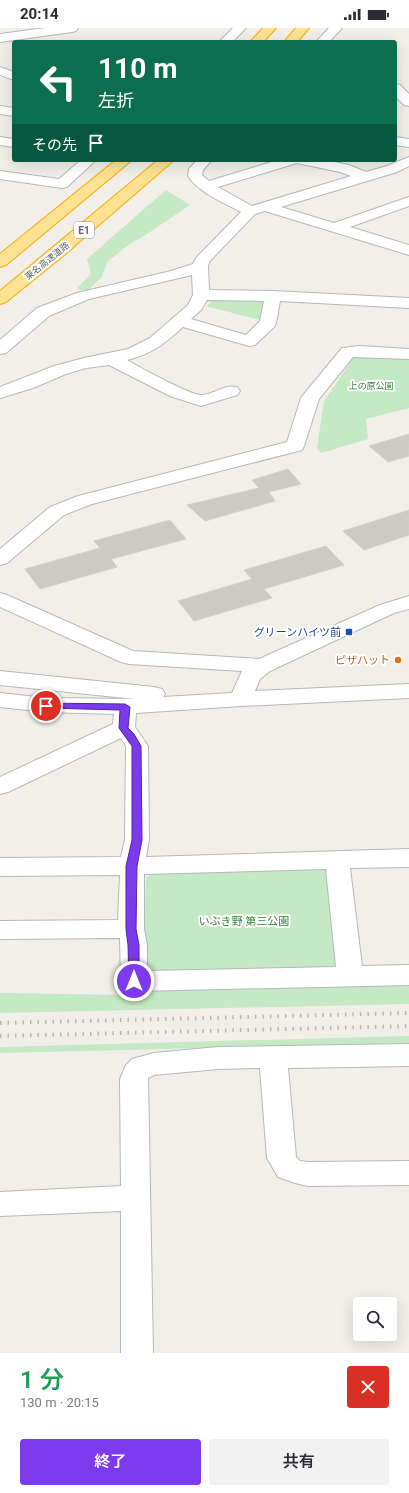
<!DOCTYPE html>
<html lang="ja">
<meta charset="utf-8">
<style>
:root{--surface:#fff;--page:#f2f2f3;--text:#2b2b33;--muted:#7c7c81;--accent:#7c3aed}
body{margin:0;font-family:Roboto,"Noto Sans JP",sans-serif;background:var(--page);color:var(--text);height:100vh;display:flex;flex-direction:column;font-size:15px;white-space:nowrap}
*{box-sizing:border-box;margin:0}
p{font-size:13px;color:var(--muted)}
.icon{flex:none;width:22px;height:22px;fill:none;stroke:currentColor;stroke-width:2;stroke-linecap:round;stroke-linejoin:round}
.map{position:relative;height:1325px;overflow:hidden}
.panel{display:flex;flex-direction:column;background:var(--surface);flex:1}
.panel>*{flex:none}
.top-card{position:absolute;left:12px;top:12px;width:385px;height:122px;border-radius:4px;box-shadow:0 4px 16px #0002;background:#0b6e4f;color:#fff;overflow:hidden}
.buttons{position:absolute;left:353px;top:1269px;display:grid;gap:8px}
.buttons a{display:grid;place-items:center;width:44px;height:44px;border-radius:4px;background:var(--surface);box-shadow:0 4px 16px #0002;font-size:20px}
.pin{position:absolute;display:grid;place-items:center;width:34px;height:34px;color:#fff;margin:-17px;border:2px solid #fff;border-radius:50%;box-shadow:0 1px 4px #0007}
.me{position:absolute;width:44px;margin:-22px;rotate:0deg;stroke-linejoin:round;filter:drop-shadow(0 0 3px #0008)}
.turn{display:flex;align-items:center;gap:14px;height:84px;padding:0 20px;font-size:18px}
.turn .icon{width:52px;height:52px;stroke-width:2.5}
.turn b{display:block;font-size:28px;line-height:34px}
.then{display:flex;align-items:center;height:38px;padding:0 20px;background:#0003;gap:8px;font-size:15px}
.round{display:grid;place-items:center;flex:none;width:42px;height:42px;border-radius:4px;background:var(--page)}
.headline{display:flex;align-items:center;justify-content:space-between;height:68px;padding:0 20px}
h1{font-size:24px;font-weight:600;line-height:30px;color:#1e9e55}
.cta{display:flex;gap:8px;margin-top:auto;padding:8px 20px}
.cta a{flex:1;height:46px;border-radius:4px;background:var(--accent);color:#fff;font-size:16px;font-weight:600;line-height:46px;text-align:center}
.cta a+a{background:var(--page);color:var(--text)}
.status{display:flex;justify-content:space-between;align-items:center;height:28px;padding:0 20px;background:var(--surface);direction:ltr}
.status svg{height:11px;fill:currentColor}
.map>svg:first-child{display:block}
.green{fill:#c5e8c5}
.building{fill:#cccac5;stroke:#d6d1c6}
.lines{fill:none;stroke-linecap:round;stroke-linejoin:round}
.minor-casing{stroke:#b5b8bc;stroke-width:2}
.highway-casing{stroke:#f9ab00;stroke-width:2}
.minor{fill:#fff;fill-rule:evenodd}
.highway{fill:#fde293;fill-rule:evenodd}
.rail{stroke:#b6b7b8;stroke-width:4;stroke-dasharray:1.5 6;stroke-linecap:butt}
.route{fill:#7c3aed;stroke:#51269a}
.transit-dot{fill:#1a4fb4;stroke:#fff;stroke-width:1.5}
.food-dot{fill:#e8710a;stroke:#fff;stroke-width:1.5}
.labels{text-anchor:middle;stroke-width:4;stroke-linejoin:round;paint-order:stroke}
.far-street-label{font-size:9px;fill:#5f6368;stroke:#fff}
.far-park-label{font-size:9px;fill:#348238;stroke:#fff}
.shield{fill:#fff;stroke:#8f9295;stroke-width:1}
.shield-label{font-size:10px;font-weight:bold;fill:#5f6368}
.transit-label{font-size:11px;fill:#164399;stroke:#fff;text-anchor:end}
.food-label{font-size:11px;fill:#c56008;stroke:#fff;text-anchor:end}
.park-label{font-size:11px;fill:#348238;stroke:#fff}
</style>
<div class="status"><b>20:14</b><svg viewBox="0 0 49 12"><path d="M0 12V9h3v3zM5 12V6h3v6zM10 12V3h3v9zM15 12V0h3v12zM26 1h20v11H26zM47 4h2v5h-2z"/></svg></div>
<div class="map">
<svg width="409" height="1325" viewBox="0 0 409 1325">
<rect width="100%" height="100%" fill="#f1efe8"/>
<g class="green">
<path d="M166,162L190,177L144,208L131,215L107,234L102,249L85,265L77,260L91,246L87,231Z"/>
<path d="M216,271L265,272L264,293L206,278Z"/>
<path d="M362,327L409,331V380L366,391L368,411L321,425L317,420L324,373L354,329Z"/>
<path d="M323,839L331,845L340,938L335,944L149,945L144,936L146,849L161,844Z"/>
<path d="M409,955V976L0,985V965L128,967L129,961Z"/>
<path d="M409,1008V1015L0,1025V1019Z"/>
</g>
<g class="building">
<path d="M409,406V428L388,434L369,418Z"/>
<path d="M288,441L301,456L269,464L275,473L205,493L187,477L259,460L252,452Z"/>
<path d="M409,482V507L364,522L343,503Z"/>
<path d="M170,492L186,511L111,531L117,539L40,561L25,541L100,520L94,513Z"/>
<path d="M326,518L344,537L264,561L272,570L194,593L178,573L252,551L244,542Z"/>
</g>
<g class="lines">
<g class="minor-casing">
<g id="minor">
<path d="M45,0H78L76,3L72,4L0,14V6Z"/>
<path d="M233,0H246L232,14H219Z"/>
<path d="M329,0H342L329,14H316Z"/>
<path d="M0,39L14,44V52L0,47Z"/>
<path d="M395,56L400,57L409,66V78L404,77L395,68Z"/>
<path d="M0,78L14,80V88L0,86Z"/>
<path d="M0,109L14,111V119L0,117Z"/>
<path d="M395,109L409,111V119L395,117Z"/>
<path d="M409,129V138L397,144L281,179L334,195L409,169V178L350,199L409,217V227L265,183L255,186L209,234L208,239L209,262L273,263L409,270V280L280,273L276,295L274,299L255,317L249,318L183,299C164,316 152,326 127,332C139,339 191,368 202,367C215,366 224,356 237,359L240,363L237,367L201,378L170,368L109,337L86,340L66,346L33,360L0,370V359L54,338L84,330L128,321L150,310L188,277L193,267L192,247L89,271L49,288L6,325L0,326V312L37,280L77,265L171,243L193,236L196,230L241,184C223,174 199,165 188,148L189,141L197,132H212L203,142L202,147L209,153L278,132H324L349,137L366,144L387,138ZM297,135L340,144L351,148L252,178L218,159ZM207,272L264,273L260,293L246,307L191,291L201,282Z"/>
<path d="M81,132H96L67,159L62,160L0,151V143L59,151Z"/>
<path d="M359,318L409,321V331L353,329L319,371L304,418L302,422L92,476L64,487L7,535L0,537V521L50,479L78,468L287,414L301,370L304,366L342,320Z"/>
<path d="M0,565L7,567L133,623L259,631L380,577L409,568V581L394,585L270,643L260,651L255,663L409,656V670L241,678L136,685L135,699L148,718L149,811L146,829L409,821V839L350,840L362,938L409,937V957L134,963L125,960L121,953L120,910L0,911V893L118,892L120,847L0,848V830L121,829L125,811L126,718L121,710L8,764L0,766V749L113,696L114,686L46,684L0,679V665L46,670L135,671L0,657V643L154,659L162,661L165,666L163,669L232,665L242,643L129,636L121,634L0,579ZM326,841L336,939L147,943V917L144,901V846Z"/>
<path d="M409,1016V1038L288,1040L296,1129L300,1133L308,1134L409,1133V1157L308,1158L295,1155L278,1149L267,1130L260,1040L218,1041L154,1047L148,1050L153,1325H121V1183L0,1188V1164L121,1158L120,1051L126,1037L132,1031L154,1025L218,1019Z"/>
</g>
</g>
<g class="highway-casing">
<g id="highway">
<path d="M263,0H276L263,14H250Z"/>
<path d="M296,0H309L297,14H284Z"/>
<path d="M116,132H132L6,237L0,239V226Z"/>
<path d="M158,132H174L63,228L6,274L0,276V263Z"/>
</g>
</g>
<use href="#minor" class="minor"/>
<use href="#highway" class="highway"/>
<g class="rail">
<path d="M0,995L409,985"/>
<path d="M0,1008L409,998"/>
</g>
</g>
<path class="route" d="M43,675L125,676L130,679L128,700L134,706L141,718L142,812L137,838L136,901L139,917V953L138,956H130L129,953L128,917L126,901V838L132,812V718L119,700L120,682L46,680L42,678Z"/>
<rect class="transit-dot" x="345" y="600" width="8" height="8" rx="2"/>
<circle class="food-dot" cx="398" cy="632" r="4"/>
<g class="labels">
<g class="far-street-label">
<text transform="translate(47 233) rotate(-39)" y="3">東名高速道路</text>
</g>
<g class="far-park-label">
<text x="371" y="361">上の原公園</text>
</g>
<rect class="shield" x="74" y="194" width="20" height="16" rx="3"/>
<g class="shield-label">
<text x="84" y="206">E1</text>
</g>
<g class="transit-label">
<text x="341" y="608">グリーンハイツ前</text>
</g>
<g class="food-label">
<text x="390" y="636">ピザハット</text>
</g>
<g class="park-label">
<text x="244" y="897">いぶき野 第三公園</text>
</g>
</g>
</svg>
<div class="buttons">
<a><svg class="icon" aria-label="search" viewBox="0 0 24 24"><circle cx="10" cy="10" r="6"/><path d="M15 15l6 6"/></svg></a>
</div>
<div class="pin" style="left:46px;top:678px;background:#d93025"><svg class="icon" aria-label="arrive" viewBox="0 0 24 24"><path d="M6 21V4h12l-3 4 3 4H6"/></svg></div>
<svg class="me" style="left:134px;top:953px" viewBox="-20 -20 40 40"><circle r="17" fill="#7c3aed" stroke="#fff" stroke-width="3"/><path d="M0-11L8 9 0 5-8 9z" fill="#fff"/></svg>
<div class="top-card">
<div class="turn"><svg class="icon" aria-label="left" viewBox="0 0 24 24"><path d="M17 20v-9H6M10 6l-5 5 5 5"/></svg><div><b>110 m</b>左折</div></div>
<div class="then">その先<svg class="icon" aria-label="arrive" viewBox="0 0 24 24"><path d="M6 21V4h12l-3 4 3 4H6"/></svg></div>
</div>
</div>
<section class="panel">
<div class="headline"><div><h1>1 分</h1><p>130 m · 20:15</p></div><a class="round" style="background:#d93025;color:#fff"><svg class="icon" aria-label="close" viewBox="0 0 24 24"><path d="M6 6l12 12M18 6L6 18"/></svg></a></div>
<div class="cta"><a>終了</a><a>共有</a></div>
</section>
